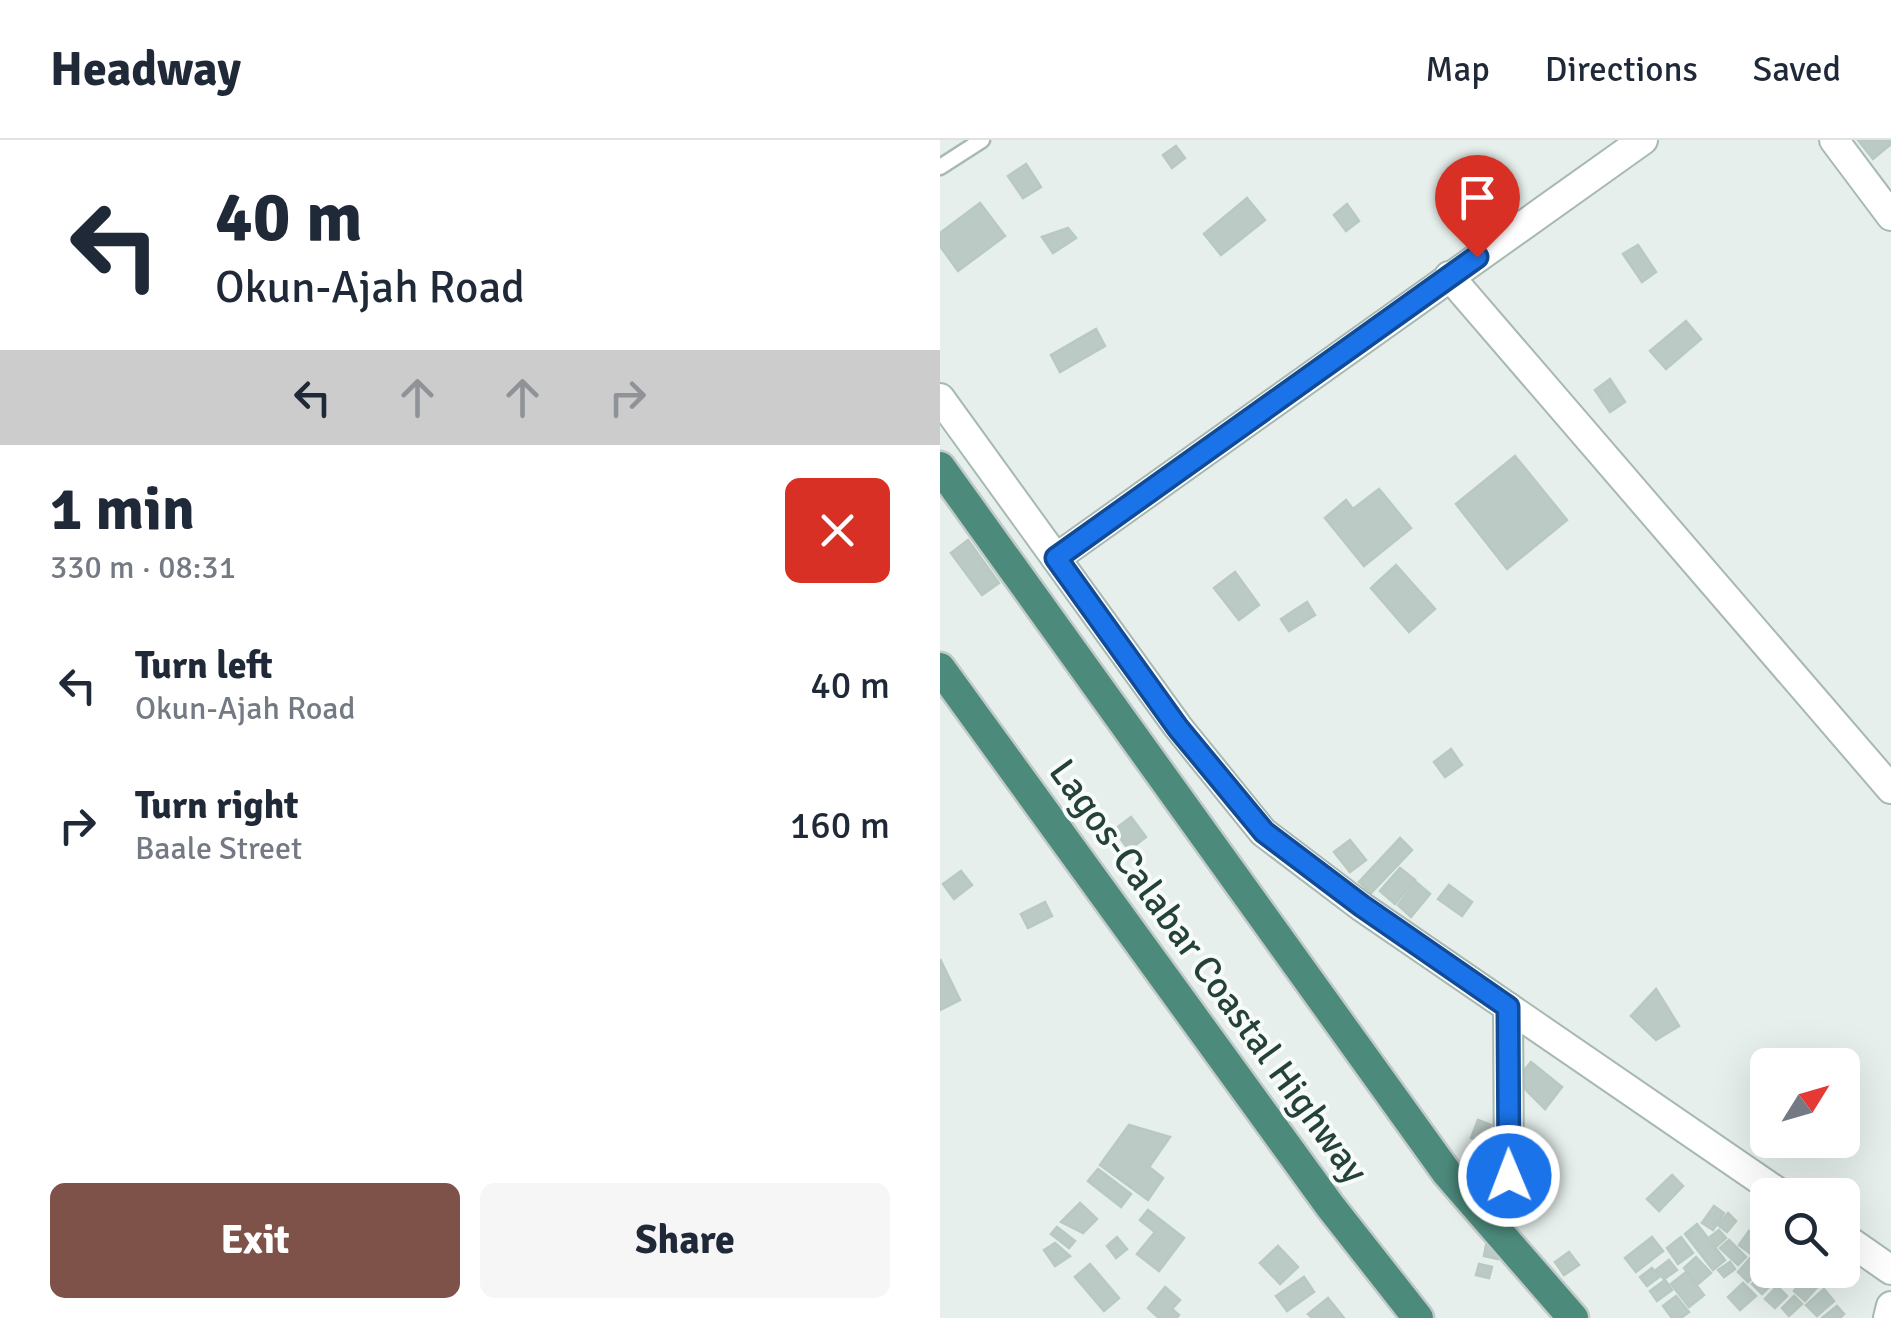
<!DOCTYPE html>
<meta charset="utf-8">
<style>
:root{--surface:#fff;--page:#f6f6f7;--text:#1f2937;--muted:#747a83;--line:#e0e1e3;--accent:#7f5249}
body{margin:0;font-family:Signika,sans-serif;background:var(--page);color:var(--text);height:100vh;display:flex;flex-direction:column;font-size:38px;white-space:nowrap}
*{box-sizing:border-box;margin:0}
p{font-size:32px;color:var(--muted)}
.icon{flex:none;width:55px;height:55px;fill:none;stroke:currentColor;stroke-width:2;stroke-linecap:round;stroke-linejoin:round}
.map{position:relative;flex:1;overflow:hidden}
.panel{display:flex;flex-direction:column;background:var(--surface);width:940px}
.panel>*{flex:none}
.guide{background:#fff;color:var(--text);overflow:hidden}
.needle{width:65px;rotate:53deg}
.fabs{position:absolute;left:810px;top:908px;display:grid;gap:20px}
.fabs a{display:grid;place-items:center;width:110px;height:110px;border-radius:15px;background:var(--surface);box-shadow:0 10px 40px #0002;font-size:50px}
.pin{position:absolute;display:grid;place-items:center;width:85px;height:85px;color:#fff;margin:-102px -42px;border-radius:50% 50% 50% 0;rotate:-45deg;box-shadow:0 0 10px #0007}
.pin .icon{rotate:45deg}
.me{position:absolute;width:110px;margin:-55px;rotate:359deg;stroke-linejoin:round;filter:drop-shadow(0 0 8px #0008)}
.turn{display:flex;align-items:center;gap:35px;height:210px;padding:0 50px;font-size:45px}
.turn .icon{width:130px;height:130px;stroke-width:2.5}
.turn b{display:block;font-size:70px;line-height:85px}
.lanes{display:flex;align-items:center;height:95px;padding:0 50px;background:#0003;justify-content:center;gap:50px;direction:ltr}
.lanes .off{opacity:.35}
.round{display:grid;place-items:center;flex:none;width:105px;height:105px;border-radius:15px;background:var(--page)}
.summary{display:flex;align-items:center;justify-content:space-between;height:170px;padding:0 50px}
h1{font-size:60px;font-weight:700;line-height:75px}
.action{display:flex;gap:20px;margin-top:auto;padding:20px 50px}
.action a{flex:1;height:115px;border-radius:15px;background:var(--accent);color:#fff;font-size:40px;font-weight:700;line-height:115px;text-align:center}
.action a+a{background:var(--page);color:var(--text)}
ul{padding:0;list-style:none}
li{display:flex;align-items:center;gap:30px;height:140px;padding:0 50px}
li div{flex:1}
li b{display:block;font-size:38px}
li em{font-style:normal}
header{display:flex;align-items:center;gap:60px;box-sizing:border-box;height:140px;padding:0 50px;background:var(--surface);border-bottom:2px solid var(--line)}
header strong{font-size:48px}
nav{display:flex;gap:55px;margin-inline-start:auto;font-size:35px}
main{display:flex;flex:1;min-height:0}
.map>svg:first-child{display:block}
.building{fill:#bbcac4;stroke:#b8c9c2;stroke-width:2.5}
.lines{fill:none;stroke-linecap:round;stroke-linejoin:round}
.service-casing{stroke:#a8b8b2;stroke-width:19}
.minor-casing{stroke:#a8b8b2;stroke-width:32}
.trunk-casing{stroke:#c2cac8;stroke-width:35}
.service{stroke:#fff;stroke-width:14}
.minor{stroke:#fff;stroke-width:28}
.trunk{stroke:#4c8a7c;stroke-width:30}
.route-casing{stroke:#114b97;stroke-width:25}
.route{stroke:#1a73e8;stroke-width:18}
.labels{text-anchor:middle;stroke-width:8;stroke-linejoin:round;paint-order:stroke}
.street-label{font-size:38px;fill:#24423a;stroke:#f7fbf9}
</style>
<header>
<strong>Headway</strong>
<nav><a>Map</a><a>Directions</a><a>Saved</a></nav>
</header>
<main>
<section class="panel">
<div class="guide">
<div class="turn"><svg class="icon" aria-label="left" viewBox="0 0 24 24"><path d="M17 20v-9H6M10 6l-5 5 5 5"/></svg><div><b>40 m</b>Okun-Ajah Road</div></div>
<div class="lanes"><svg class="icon" aria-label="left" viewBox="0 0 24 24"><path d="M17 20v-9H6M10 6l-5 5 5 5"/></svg><svg class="icon off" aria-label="ahead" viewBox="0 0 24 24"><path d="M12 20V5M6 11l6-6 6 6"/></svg><svg class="icon off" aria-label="ahead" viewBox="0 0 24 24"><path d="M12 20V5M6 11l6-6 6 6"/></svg><svg class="icon off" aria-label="right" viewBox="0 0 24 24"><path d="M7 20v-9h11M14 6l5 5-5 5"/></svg></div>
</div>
<div class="summary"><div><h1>1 min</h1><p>330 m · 08:31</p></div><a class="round" style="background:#d93025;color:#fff"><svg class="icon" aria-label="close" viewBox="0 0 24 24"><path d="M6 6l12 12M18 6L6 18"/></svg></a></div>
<ul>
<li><svg class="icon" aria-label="left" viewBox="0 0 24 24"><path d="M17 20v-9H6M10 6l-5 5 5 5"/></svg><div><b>Turn left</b><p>Okun-Ajah Road</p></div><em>40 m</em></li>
<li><svg class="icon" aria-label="right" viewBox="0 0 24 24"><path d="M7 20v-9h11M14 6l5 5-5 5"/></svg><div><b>Turn right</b><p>Baale Street</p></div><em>160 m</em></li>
</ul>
<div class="action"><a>Exit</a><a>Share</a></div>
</section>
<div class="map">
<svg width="951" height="1178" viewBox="0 0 951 1178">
<rect width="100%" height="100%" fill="#e6efeb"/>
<g class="building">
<path d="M918,0H951V4L933,19Z"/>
<path d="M236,6L245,18L232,28L223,15Z"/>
<path d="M537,18L560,63L541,72L521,32Z"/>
<path d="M86,24L101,47L83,58L68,36Z"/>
<path d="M307,58L325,80L281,115L264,94Z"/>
<path d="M40,63L65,96L18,131L0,106V93Z"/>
<path d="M407,64L419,81L406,91L394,75Z"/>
<path d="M128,88L136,98L113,113L102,97Z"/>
<path d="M698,105L716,132L702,142L683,114Z"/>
<path d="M746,181L761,199L726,229L710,211Z"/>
<path d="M156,189L165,206L120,232L111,215Z"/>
<path d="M670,239L685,262L670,272L655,250Z"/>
<path d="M575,316L627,380L567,429L516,364Z"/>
<path d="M439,349L471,388L424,426L385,378L406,360L413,369Z"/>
<path d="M28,400L59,443L42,455L11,413Z"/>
<path d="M456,425L495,469L469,492L431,448Z"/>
<path d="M295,432L319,465L299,480L274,448Z"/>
<path d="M367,462L375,475L349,491L341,479Z"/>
<path d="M511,609L522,625L505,637L494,622Z"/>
<path d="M191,677L206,697L189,710L174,690Z"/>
<path d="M460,698L472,710L431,753L419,742Z"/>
<path d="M410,700L426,720L410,732L394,712Z"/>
<path d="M460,728L475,740L455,764L440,751Z"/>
<path d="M21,731L32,745L14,759L3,744Z"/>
<path d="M476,742L490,754L471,777L458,765Z"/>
<path d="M509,745L532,762L522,776L498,759Z"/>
<path d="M105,762L112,776L88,788L81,774Z"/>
<path d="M0,819L20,860L0,870Z"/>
<path d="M716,849L739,886L716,900L691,876Z"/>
<path d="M591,922L622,947L605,969L576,940Z"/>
<path d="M538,980L551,985L545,1003L531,998Z"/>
<path d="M189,985L230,997L209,1027L223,1038L208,1060L160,1025Z"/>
<path d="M525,1028L544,1033L540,1051L520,1046Z"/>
<path d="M158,1029L191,1054L181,1067L148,1041Z"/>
<path d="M732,1035L743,1046L719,1071L707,1059Z"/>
<path d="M140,1063L157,1079L143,1093L121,1082Z"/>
<path d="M774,1066L784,1073L773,1090L762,1083Z"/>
<path d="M208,1070L244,1098L219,1131L197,1114L215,1092L200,1080Z"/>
<path d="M788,1073L796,1081L787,1092L778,1085Z"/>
<path d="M757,1084L785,1120L773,1130L745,1094Z"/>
<path d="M117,1087L135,1101L129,1108L111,1094Z"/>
<path d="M549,1090L564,1093L558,1119L544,1116Z"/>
<path d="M779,1090L786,1098L777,1106L770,1097Z"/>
<path d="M809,1091L821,1100L811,1114L799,1105Z"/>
<path d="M177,1097L187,1109L176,1118L167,1106Z"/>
<path d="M712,1097L723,1111L696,1132L685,1118Z"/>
<path d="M741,1097L753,1113L738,1124L727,1108Z"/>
<path d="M826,1099L828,1100L827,1125L814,1114Z"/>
<path d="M789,1100L806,1117L798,1125L780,1108Z"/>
<path d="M115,1103L130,1116L115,1126L104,1110Z"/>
<path d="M338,1106L358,1127L340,1144L320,1123Z"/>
<path d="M629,1112L639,1125L624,1135L615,1122Z"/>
<path d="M756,1117L771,1133L758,1144L744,1128Z"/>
<path d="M811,1117L822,1128L808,1142L798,1132Z"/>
<path d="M729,1120L737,1130L724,1139L716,1130Z"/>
<path d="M790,1122L795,1129L784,1137L778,1130Z"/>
<path d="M150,1124L179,1158L164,1171L135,1137Z"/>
<path d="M539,1124L552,1127L549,1138L536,1135Z"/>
<path d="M712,1128L719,1137L707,1146L700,1137Z"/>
<path d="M851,1130L860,1132L848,1146L842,1141Z"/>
<path d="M825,1131L835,1141L822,1154L812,1144Z"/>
<path d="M746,1132L764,1155L749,1167L731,1144Z"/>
<path d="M868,1135L879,1145L865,1161L854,1151Z"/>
<path d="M364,1137L374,1152L347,1171L336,1156Z"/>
<path d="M725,1140L732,1150L717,1161L710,1151Z"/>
<path d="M803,1143L816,1156L800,1170L788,1157Z"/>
<path d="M837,1146L847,1156L835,1168L825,1159Z"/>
<path d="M225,1147L240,1160L232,1169L239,1175L236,1178H219L208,1168Z"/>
<path d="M884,1149L894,1161L877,1176L866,1165Z"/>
<path d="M736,1156L749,1172L741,1178H732L723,1166Z"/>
<path d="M854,1156L862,1164L849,1176L842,1168Z"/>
<path d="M388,1158L404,1178H372L368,1174Z"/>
<path d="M897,1166L904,1174L900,1178H882Z"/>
</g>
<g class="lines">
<g class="service-casing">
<path id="service" d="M0,27L42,0"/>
</g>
<g class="minor-casing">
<g id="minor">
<path d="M894,0L951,76"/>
<path d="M509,136L951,649"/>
<path d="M0,258L238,587L323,692L422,767L842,1055"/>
<path d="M116,418L703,0"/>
<path d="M568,867L569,1036"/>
<path d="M902,1096L951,1130"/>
<path d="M948,1178L951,1166"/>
</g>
</g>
<g class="trunk-casing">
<g id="trunk">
<path d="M0,327L507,1033L633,1178"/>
<path d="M0,528L390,1066L478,1178"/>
</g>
</g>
<use href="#service" class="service"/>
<use href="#minor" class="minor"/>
<use href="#trunk" class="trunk"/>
</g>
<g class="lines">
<g class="route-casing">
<path id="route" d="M537,117L116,418L238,588L324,692L422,766L568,867L569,1036"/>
</g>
<use href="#route" class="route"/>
</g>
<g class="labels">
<g class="street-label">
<text transform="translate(269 831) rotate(54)" y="13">Lagos-Calabar Coastal Highway</text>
</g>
</g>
</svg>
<div class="fabs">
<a><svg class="needle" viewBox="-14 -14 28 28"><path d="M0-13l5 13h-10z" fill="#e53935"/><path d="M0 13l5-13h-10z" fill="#747a83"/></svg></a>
<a><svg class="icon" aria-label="search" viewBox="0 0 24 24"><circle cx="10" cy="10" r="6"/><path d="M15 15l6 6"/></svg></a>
</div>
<div class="pin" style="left:537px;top:117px;background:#d93025"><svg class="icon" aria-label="arrive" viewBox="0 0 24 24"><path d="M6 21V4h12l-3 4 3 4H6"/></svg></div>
<svg class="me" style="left:569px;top:1036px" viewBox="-20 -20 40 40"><circle r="17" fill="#1a73e8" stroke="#fff" stroke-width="3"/><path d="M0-11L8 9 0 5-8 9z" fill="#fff"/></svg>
</div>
</main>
